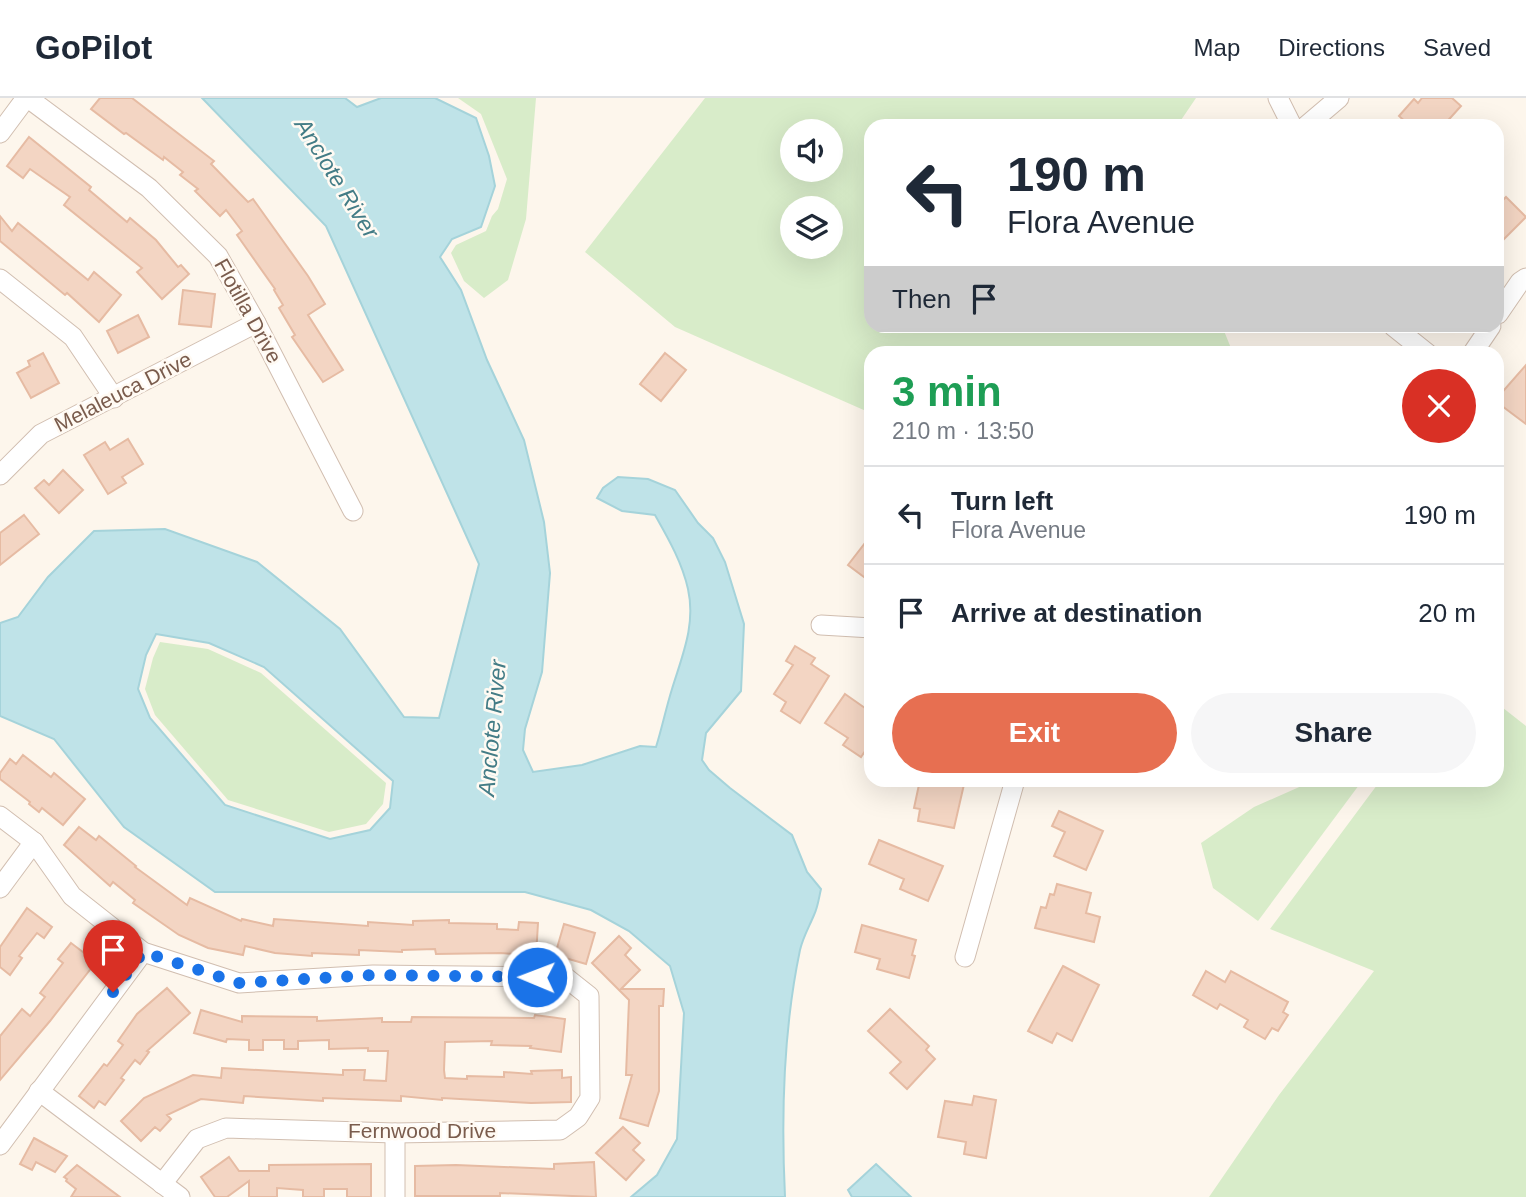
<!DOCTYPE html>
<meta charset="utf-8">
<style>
:root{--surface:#fff;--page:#f6f6f7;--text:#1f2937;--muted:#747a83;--line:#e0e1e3;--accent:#e76f51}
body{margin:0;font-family:Arial,sans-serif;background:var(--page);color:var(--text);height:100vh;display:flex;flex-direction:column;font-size:26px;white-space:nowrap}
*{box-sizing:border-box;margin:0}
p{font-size:23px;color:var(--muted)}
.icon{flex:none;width:38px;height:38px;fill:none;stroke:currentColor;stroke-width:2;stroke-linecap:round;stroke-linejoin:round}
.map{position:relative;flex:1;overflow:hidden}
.drawer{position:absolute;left:864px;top:248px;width:640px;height:441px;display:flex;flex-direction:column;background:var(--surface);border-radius:21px;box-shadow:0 7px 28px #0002}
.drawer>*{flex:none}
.top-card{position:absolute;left:864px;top:21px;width:640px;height:214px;border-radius:21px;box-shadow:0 7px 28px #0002;background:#fff;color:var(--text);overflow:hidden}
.tools{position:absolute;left:780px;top:21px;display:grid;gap:14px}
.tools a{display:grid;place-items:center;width:63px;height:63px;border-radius:50%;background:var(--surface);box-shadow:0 7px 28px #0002;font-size:35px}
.pin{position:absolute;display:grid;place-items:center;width:60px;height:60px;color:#fff;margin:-72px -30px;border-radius:50% 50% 50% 0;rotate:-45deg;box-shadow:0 0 7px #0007}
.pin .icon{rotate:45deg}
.me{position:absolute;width:77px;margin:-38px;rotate:271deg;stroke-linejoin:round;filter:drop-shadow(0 0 5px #0008)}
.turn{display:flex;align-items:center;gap:24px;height:147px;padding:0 28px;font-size:32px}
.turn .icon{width:91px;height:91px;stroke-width:2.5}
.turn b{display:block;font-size:49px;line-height:60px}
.then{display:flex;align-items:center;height:66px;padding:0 28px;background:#0003;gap:14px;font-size:26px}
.round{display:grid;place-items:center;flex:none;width:74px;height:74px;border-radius:37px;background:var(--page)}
.head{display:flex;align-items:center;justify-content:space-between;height:119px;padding:0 28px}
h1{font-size:42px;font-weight:800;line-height:52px;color:#1e9e55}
.primary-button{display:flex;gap:14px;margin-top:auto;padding:14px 28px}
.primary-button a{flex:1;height:80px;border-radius:42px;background:var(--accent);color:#fff;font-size:28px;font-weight:800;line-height:80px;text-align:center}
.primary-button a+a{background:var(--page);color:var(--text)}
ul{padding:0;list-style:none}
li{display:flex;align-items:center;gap:21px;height:98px;padding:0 28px;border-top:2px solid var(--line)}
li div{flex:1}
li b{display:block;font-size:26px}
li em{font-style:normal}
header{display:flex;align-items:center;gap:42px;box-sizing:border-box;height:98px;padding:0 35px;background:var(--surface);border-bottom:2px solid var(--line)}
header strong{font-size:33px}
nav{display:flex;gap:38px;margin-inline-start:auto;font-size:24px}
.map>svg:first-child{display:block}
.green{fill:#d8ecc9;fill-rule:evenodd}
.water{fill:#bfe3e8;stroke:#a5d3da;stroke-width:2;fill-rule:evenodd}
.building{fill:#f3d5c3;stroke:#e6bba3;stroke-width:2}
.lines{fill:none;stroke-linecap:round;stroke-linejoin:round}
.minor-casing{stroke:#d1beb0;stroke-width:21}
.minor{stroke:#fff;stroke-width:19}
.route{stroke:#1a73e8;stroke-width:12;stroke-dasharray:0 21.6}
.labels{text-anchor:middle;stroke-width:5;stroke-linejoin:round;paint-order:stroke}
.street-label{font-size:21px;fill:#7a5c4d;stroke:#fffaf3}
.water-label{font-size:23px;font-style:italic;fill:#437c86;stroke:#fffaf3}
</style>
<header>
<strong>GoPilot</strong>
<nav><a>Map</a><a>Directions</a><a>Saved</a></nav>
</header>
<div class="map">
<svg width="1526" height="1099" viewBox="0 0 1526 1099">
<rect width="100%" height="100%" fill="#fdf6ec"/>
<g class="green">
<path d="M458,0H536L526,121L508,182L484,200L464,183L451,155L456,147L486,133L492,118L498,111L507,81L481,16Z"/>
<path d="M705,0H1196L1177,28H872V228H1222L1233,255L872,256L871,324L866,313L675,229L585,154ZM793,33H831V72H793ZM831,110V149H793V110Z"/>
<path d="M160,544L208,551L261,575L386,685L383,706L366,726L329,734L228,702L155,617L145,591L153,560Z"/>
<path d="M1498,606L1526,628V1099H1209L1279,997L1374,873L1270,831L1380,683L1498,682Z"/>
<path d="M1315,682L1362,683L1258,823L1213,790L1201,745L1254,709Z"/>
</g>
<g class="water">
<path d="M202,0H345L357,9L381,0H435L476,20L489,58L495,88L481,129L452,141L440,159L461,192L487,262L524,342L544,424L550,475L542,574L525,631L523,652L533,674L582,667L640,648L656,649C662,630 666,610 672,591C682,558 696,527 688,491C682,464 668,440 655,417L622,413L597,400L603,390L618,379L648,381L675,392L698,425L713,440L725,464L744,526L741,593L706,635L702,662L709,672L730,690L792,737L807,774L821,791C819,799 818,809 814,817C809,829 803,839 800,852C783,933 781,1017 785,1099H631L657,1077L677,1041L684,915L670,868L629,833L591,812L525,794H215L124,729L54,641L0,618V525L18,519L48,479L94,433L165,431L257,464L340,531L404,619L439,620L479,466L326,128ZM156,536L209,545L264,569L393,683L390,710L370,732L330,741L225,707L150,620L138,591L146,557Z"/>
<path d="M876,1066L911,1099H852L848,1092Z"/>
</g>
<g class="building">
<path d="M100,0H132L214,63L211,66L248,104L253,101L308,178L325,206L308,217L343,272L323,284L292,239L295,237L279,210L283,207L274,192L275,191L237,137L242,133L226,112L220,118L195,93L198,91L180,77L183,74L164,59L163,62L126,35L124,36L91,11Z"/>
<path d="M1422,0H1452L1461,8L1443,28H1410L1399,18L1414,1L1418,5Z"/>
<path d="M29,39L91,89L89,92L127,124L130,120L156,142L178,169L181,167L189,176L162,201L137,174L142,170L64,107L70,99L30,71L23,80L7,68Z"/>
<path d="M1506,99L1526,119L1498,147V107Z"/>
<path d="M0,118L12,133L18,125L88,182L94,174L121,197L99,224L67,195L65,197L0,143Z"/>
<path d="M183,192L215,196L211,229L179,226Z"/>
<path d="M138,217L149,239L118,255L107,233Z"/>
<path d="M43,255L59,285L31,300L17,275L30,268L28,263Z"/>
<path d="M665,255L686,272L661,303L640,286Z"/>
<path d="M1526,267V326L1498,305V299Z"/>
<path d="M128,341L143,366L122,379L126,385L108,396L84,357L105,344L110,352Z"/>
<path d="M63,372L83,392L59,415L35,390L44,382L49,387Z"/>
<path d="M24,417L39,436L0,467V435Z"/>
<path d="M872,436V485L848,467Z"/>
<path d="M795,548L815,560L811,566L829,578L800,625L781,613L786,604L774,596L793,567L786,563Z"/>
<path d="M845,596L872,615V643L861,659L843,647L848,640L825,625Z"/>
<path d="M23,657L51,679L54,675L85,701L63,727L42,710L39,714L29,706L30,704L0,681V675L10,661L16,666Z"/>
<path d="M920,682H965L954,730L918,723L920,711L914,710Z"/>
<path d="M1059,713L1103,733L1086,772L1054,758L1065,734L1052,728Z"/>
<path d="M79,729L96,742L99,738L136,768L135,769L187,807L190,800L241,823L242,821L273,828L274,821L368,828V824L413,827V823L449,822V825L497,826V831L518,832L519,824L538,825L536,858L501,855L436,856L435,851L402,852V854L359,852V857L312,855V858L275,855L245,848L243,857L208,850L179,837L133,805L135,802L113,784L110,788L64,747Z"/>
<path d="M879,742L943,768L928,803L900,791L904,781L869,766Z"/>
<path d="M1057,786L1091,795L1086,815L1100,819L1094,844L1035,830L1041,809L1046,810L1050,796L1054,797Z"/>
<path d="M27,810L52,829L44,840L37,835L19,858L22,860L10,877L0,869V849Z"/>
<path d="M564,826L595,835L586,866L555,857Z"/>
<path d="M862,827L916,842L912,857L915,858L909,880L877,871L880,861L855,854Z"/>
<path d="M619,838L631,850L625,857L640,872L621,891H664L663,908H659V993L648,1028L620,1020L632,977H626L629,902L592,865Z"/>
<path d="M71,845L96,864L50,923L0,982V938L22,911L30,918L45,899L40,895L63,865L58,861Z"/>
<path d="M1063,868L1099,887L1072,943L1057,935L1052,945L1028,933Z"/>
<path d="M1206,873L1225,884L1231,873L1288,904L1283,914L1288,917L1278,933L1272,930L1265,941L1244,929L1248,922L1220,906L1217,911L1193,897Z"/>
<path d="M167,890L190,915L147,953L149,954L140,966L135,962L121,980L124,982L105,1007L99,1003L94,1010L79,998L104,966L107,968L123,947L118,943L137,916Z"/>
<path d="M890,911L929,948L926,952L935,961L907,991L890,975L901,964L868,933Z"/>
<path d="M201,912L242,924V918L317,919V923L382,920V924H411L412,919L534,920L535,917L565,921L561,954L530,950L531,948L491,947L492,943L445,944L444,972L445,980L467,981V978L504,979V974L532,976L531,973L562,972V980L571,979V1004L531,1005L442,1000V1002L401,998V1003L323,1000V1003L244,998L243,1005L201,1001L167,1017L171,1021L160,1033L155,1029L141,1043L121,1023L144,1000L193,977L221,980L222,970L343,977V972H365L364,982L386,983L388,953H368V950L329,951V942L298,943V951H284V942H263V952H249V942L227,941L226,944L194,935Z"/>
<path d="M974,998L996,1002L986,1060L964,1056L966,1044L938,1039L945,1003L972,1007Z"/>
<path d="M623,1029L640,1045L633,1052L644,1062L626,1082L596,1055Z"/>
<path d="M34,1040L67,1058L55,1074L36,1064L32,1072L20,1066Z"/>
<path d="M229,1059L239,1073H269V1067L371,1066V1099H347V1091H324V1099H303V1092L277,1090V1099H249V1083L227,1099H215L201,1079Z"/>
<path d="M594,1064L596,1099L500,1095V1098H415V1068L456,1067L554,1071V1066Z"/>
<path d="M77,1067L120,1099H71L76,1091L66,1083L67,1081L64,1079Z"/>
</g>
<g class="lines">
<g class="minor-casing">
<g id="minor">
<path d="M28,0L149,90L218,158L256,225L353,413"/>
<path d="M1278,0L1292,28"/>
<path d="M1306,28L1339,0"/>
<path d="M0,35L26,0"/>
<path d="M0,181L73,239L114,300"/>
<path d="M1498,216L1520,184L1526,180"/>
<path d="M1393,228L1428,256"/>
<path d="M1472,256L1491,228"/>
<path d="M0,377L41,336L256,225"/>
<path d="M821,527L872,530"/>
<path d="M0,718L34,744L72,798L143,854L239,885L373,877L565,879L589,898L590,1000L578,1019L560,1032L395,1035L226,1030L197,1041L162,1086"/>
<path d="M0,790L34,744"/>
<path d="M965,859L1015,682"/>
<path d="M39,993L180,1099"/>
<path d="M395,1035V1099"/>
<path d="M0,1047L143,854"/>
</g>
</g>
<use href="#minor" class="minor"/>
</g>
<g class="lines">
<path class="route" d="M113,894L143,854L239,885L373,877L537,879"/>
</g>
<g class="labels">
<g class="street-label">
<text transform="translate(248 213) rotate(61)" y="7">Flotilla Drive</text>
<text transform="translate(123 294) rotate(-27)" y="7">Melaleuca Drive</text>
<text x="422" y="1040">Fernwood Drive</text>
</g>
<g class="water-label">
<text transform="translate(337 80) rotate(58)" y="8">Anclote River</text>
<text transform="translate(492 630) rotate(-85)" y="8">Anclote River</text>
</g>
</g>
</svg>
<div class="tools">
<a><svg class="icon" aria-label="sound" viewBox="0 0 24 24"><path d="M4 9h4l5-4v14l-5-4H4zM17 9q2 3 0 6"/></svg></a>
<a><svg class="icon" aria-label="layers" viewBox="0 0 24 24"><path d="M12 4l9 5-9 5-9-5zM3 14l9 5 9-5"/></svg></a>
</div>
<div class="pin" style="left:113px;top:894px;background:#d93025"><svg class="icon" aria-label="arrive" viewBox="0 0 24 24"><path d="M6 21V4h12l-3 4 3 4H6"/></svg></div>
<svg class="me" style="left:537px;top:879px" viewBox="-20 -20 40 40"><circle r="17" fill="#1a73e8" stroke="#fff" stroke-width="3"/><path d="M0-11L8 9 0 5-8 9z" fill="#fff"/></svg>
<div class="top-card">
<div class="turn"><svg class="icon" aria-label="left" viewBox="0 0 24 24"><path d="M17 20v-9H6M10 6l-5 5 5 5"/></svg><div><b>190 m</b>Flora Avenue</div></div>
<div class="then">Then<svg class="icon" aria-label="arrive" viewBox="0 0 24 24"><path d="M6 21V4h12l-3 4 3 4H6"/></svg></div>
</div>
<section class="drawer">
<div class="head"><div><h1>3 min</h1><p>210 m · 13:50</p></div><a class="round" style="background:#d93025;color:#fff"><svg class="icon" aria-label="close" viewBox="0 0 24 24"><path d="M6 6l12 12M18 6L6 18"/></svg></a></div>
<ul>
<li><svg class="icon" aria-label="left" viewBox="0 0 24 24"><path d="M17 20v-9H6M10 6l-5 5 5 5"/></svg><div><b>Turn left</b><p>Flora Avenue</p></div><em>190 m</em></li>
<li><svg class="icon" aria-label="arrive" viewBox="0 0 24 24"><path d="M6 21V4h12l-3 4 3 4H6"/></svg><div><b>Arrive at destination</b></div><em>20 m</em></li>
</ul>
<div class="primary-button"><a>Exit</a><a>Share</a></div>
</section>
</div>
